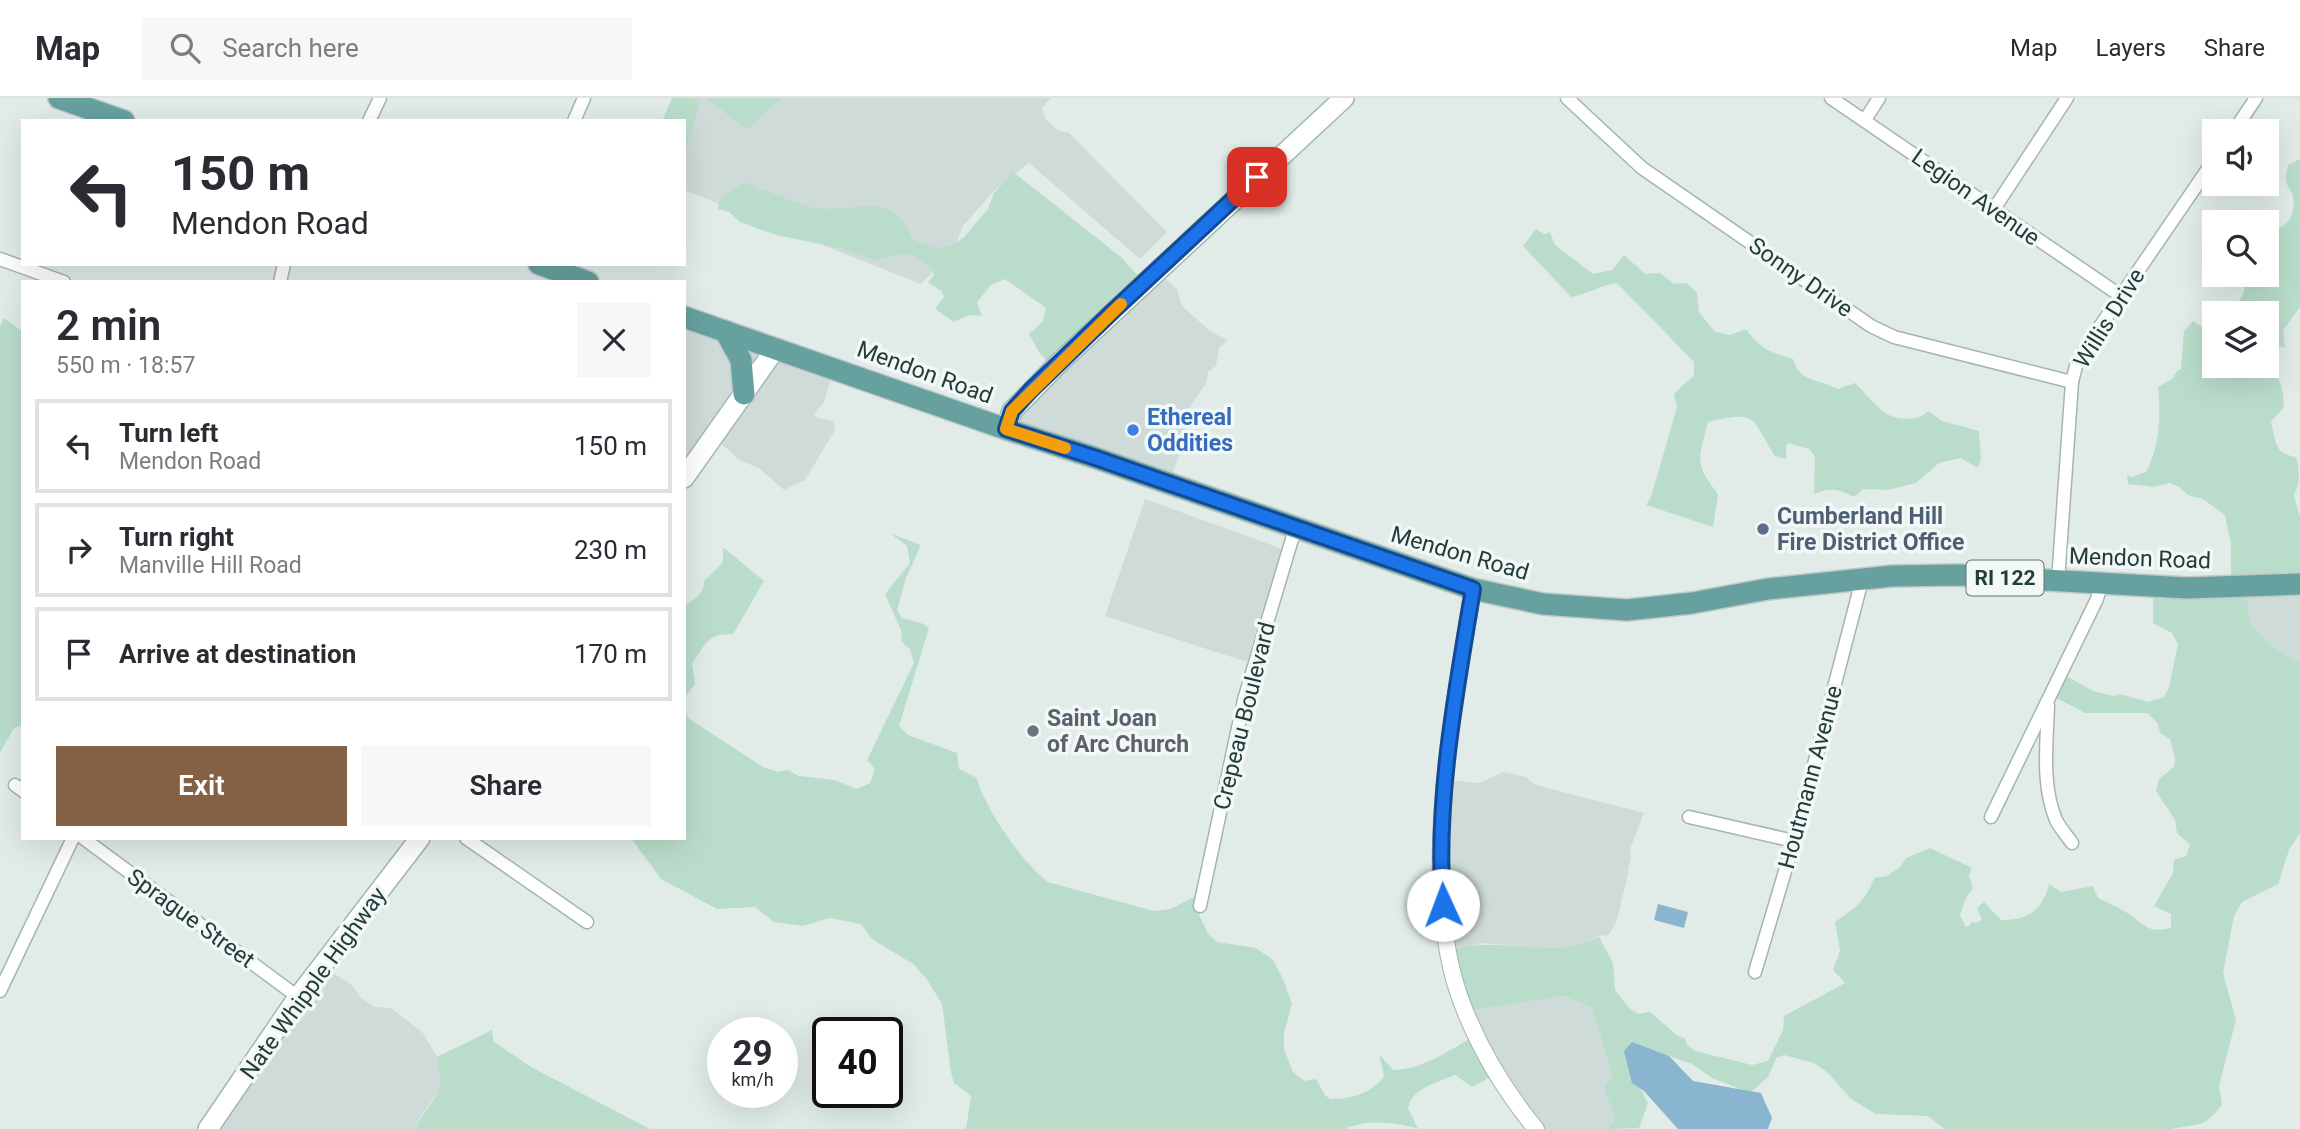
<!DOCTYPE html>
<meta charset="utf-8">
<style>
:root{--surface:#fff;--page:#f7f7f7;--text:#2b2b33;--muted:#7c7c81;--line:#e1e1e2;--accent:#846145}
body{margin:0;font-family:Roboto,sans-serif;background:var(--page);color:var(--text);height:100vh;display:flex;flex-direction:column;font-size:26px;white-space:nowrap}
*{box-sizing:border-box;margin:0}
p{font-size:23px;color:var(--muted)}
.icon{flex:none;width:38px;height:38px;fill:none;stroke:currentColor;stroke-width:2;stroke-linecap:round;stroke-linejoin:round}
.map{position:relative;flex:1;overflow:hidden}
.details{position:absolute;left:21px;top:182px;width:665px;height:560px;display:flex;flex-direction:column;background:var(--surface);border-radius:0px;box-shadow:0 7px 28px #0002}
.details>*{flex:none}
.hud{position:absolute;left:21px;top:21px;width:665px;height:147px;border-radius:0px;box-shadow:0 7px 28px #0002;background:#fff;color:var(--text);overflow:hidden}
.controls{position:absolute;left:2202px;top:21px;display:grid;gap:14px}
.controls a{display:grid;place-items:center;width:77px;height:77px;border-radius:0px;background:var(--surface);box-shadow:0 7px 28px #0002;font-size:35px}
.speed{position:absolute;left:707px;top:919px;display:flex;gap:14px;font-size:35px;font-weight:700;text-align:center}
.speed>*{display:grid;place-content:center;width:91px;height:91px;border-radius:50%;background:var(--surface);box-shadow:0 7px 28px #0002;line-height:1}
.speed small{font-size:18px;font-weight:400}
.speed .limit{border:4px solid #111;border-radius:10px;background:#fff;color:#111}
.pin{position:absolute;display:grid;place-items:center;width:60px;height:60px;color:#fff;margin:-30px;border-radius:14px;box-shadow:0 4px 10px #0006}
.me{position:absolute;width:77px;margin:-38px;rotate:358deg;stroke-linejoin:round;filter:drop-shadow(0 0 5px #0008)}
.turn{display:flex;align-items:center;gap:24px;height:147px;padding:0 35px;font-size:32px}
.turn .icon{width:91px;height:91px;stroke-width:2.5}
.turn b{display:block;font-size:49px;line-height:60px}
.round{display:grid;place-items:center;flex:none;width:74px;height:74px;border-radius:0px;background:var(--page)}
.overview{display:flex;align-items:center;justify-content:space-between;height:119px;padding:0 35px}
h1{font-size:42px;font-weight:600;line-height:52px}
.button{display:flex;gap:14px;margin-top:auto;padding:14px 35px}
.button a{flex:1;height:80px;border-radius:0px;background:var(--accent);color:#fff;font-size:28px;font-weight:600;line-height:80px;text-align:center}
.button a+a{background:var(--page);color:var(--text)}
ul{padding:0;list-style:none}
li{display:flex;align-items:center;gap:21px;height:94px;margin:0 14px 10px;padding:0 21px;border:4px solid var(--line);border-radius:0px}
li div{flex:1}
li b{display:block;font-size:26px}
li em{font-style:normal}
header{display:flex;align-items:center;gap:42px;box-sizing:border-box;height:98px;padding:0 35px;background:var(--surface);border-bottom:2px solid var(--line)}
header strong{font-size:33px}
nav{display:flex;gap:38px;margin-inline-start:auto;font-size:24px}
.search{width:490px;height:63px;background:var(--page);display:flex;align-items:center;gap:18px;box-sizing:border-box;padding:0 24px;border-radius:0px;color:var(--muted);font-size:26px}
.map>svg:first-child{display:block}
.built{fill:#cfdbd9}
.green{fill:#baddcb}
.water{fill:#89b5d0}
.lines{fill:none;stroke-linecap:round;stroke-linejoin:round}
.minor-casing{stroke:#a4b4b1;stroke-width:15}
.tertiary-casing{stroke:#a4b4b1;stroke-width:18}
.secondary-casing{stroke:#a0b7b4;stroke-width:22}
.primary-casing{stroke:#c1c8c8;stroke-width:24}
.minor{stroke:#fff;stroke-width:12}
.tertiary{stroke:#fff;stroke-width:16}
.secondary{stroke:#fff;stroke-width:19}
.primary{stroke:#66a19f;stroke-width:21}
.route-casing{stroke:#114b97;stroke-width:18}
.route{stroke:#1a73e8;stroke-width:12}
.slow{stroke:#f59e0b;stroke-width:12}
.shop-dot{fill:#3f7fe0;stroke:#f2f8f6;stroke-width:2.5}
.service-dot{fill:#5c6f8a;stroke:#f2f8f6;stroke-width:2.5}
.worship-dot{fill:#6b7280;stroke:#f2f8f6;stroke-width:2.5}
.labels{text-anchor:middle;stroke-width:7;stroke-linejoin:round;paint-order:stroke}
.shield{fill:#f2f8f6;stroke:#607473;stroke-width:2}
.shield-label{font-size:21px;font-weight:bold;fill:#223c3b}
.street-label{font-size:23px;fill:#223c3b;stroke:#f2f8f6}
.shop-label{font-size:23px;font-weight:bold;fill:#366cbe;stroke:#f2f8f6;text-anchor:start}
.service-label{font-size:23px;font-weight:bold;fill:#4e5e75;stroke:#f2f8f6;text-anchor:start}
.worship-label{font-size:23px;font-weight:bold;fill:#5b616d;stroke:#f2f8f6;text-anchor:start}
</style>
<header>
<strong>Map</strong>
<div class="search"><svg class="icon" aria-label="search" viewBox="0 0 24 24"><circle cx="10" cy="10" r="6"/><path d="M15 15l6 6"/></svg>Search here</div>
<nav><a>Map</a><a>Layers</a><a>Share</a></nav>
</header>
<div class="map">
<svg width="2300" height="1031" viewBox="0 0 2300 1031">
<rect width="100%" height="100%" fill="#e1ece9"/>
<g class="built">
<path d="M690,0H1051L1042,10L1045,20L1057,32L1069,35L1167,134L1140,161L1029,65L997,90L963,128L958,141L945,161L921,186L684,92V23H676Z"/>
<path d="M1154,171L1177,191L1182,208L1211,234L1228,242L1219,250L1216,268L1208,274L1207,284L1186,314L1188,336L1169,383L1002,325Z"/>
<path d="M684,215L835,268L824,304L814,317L818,320L833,323L835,332L805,382L784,392L759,370L739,362L713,338L684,374Z"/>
<path d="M1145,401L1285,452L1247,564L1105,518Z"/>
<path d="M2300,482V565L2269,546L2250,525L2246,488Z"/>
<path d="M1503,674L1526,679L1534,686L1543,689L1644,715L1630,751L1631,757L1627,780L1617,822L1609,837L1599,838L1583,847L1548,851L1483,845L1451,852L1442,787L1448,682L1480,685Z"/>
<path d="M328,872L352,887L361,900L375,909L391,910L423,935L437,959L440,976L437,995L421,1018L416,1031H203Z"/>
<path d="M1564,898L1592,910L1612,977L1616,1020L1609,1028V1031H1536L1468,913Z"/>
</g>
<g class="green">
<path d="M672,0H696L699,9L684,57V23H662Z"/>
<path d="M706,0H781L750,30L746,31Z"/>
<path d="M2300,61V209L2283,232L2285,250L2266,245V215H2231C2239,202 2250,191 2243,177H2266V133C2285,133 2297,118 2293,99C2292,93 2287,89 2286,83C2285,79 2287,72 2288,67Z"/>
<path d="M1013,74L1121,159L1140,180L1049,266L1039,254L1029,236L1043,223L1046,210L1005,181L991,187L977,204L982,218L969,217L954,224L935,211L944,199L941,193L928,184L934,177L930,168L913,157L901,156L875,162L839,150L776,137L740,124L729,114L718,111C718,97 734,91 744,84C766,92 788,103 810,109C852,118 892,88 913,142L934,150L951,148L964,139L988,111L994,95Z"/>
<path d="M1536,131L1544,136L1550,134L1555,147L1593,176L1612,172L1624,157L1645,176L1660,175L1674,186L1687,185L1697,195L1699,214L1715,234L1730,237L1746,231C1760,251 1770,254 1793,261C1801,286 1818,280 1838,291L1855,285C1865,294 1875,308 1887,316C1898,323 1919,323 1928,313L1942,323L1979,333L1981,360L1978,370L1961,360L1939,365L1916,385L1888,392L1863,391L1854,399C1840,391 1829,389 1814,396L1815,358L1809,351L1789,345L1786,348V361L1775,358C1751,319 1757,312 1708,324C1699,360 1693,365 1718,396L1713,429L1646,407L1651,399L1677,309L1674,296L1694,277V264L1617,185C1601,187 1588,196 1571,199L1523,148Z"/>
<path d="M4,220L23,234V627L14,630L0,655V228Z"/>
<path d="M2193,223L2206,232L2214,231V268H2265C2282,277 2283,292 2284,309L2271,324C2276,343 2274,356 2296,359C2300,370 2300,387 2294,397L2300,420V482L2246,488L2250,525L2269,546L2300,565V735L2289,752L2278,786L2242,804L2234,818L2223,875L2236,922L2219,988L2222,1007C2202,1031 2201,1025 2171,1031H1945L1928,1018L1876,1016L1851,1001L1828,975L1814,965L1784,957L1776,960L1768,979L1750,995L1712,980L1692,966L1655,953L1632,975L1648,1005L1639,1030L1609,1031V1028L1616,1020L1604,991L1612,977L1592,910L1564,898L1468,913L1451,852C1500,836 1551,864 1599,839L1613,865L1615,892L1628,909L1638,916L1650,914L1678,938L1685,940L1687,947L1695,953L1752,967L1768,963L1783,932L1784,918L1845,885L1833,872L1840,853L1835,824C1855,810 1866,803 1874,780L1887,778L1900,769L1906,760L1930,750L1972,770L1969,777L1973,790L1966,800L1960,817L1966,829L1971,827V824L1976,825L1982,822L1977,810L1984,804L2001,822C2028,823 2043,811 2049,786L2061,794L2093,788L2098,800C2108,805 2120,810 2129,816C2147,829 2149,835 2171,830V816L2154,808L2173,775L2174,762L2186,758L2190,747L2177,735L2175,722L2156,693L2159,681L2174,669L2175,660L2170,641L2160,635L2158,626L2148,615H2085L2049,596L2061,575L2093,593L2114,598L2120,596L2148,604L2164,599L2169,589L2178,546L2172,535L2153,525V488L2231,485V446L2225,417L2203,401L2188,397L2179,389L2169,385L2154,389L2128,386L2127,377L2132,379L2146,374C2160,349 2161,317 2158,289L2172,281L2177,273L2181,271L2184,233Z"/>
<path d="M891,436L921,447L906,480L897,512L902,520L921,525L929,530L899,628L908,637L957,655L959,671L977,680C985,711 1022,764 1048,784L1154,813L1171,811L1203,794L1199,817L1209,837L1217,844L1256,850L1273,862L1283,881L1292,906L1284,935V951L1293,974L1304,983L1316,981L1325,997L1330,1001C1351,1001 1371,996 1384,978L1379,956L1393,972C1423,972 1451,951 1476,937L1498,975L1472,989L1455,977C1437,985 1413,989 1408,1010L1418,1031C1397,1024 1365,1021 1345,1031H966L971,998L954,985L951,974L942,906L926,880L913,866L872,841L861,826L829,820L803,828L774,824L755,809L717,811L661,781L631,740H684V607L688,620L763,669L778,674L788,672L799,678L834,682L857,691L870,685L875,671L867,662L914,565L910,551L902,544L901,532L885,496L910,465L907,448Z"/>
<path d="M723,449L764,483L733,536C708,535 705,546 692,566L695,586L684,601V508C695,501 704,496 704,483L723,464Z"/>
<path d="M492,932L494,944L531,969L650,1031H416C421,1016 432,1007 437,995C441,984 439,971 437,959Z"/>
</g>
<g class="water">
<path d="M1658,806L1688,814L1684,830L1654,822Z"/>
<path d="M1632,944L1669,958L1693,983L1761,995L1772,1020L1768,1031H1678L1644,993L1632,985L1624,953Z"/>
</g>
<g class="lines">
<g class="minor-casing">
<g id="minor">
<path d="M1567,0L1642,70L1871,228L1894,239L2072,284"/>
<path d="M1831,0L2121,198"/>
<path d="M1865,22L1879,0"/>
<path d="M369,23L380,0"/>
<path d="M574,23L584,0"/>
<path d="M2234,33L2256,0"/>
<path d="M1994,111L2067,0"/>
<path d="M0,161L64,184"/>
<path d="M280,184L284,166"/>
<path d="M2058,483L2072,284L2076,268L2086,249L2214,62"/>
<path d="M2048,607C2047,644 2041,686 2056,722C2060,730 2067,738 2072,745"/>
<path d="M15,687L23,693"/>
<path d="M1689,719L1794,743"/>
<path d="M1991,719L2097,501L2101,487"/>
<path d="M83,740L298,899"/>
<path d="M466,740L587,824"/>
<path d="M1200,808L1244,602L1295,431"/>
<path d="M1755,874L1794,743L1862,482"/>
<path d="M0,893L73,740"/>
</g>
</g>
<g class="tertiary-casing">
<path id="tertiary" d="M1473,491C1454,611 1419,781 1459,897C1476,945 1504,992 1536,1031"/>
</g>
<g class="secondary-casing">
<g id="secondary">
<path d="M1006,331L1012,313L1061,263L1344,0"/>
<path d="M684,380L776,250"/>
<path d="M208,1031L298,899L420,740"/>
</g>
</g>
<g class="primary-casing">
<g id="primary">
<path d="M59,0L124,23"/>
<path d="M539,166L588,184"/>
<path d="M684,219L1006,331L1093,359L1473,491L1543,506L1627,512L1692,505L1768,491L1892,478L1958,477L2187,490L2300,486"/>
<path d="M725,233L741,262L744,296"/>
</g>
</g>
<use href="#minor" class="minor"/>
<use href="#tertiary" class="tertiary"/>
<use href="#secondary" class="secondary"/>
<use href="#primary" class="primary"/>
</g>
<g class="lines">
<g class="route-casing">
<path id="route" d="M1257,79L1112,214L1031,292L1012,313L1006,331L1093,359L1473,491C1456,594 1435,701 1443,807"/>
</g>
<use href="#route" class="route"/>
<path class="slow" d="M1065,350L1006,331L1012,313L1121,206"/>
</g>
<circle class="shop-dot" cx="1133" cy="332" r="7"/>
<circle class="service-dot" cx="1763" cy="431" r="7"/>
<circle class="worship-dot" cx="1033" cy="633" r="7"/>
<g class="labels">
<rect class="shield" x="1966.5" y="462.5" width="77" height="35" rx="5"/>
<g class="shield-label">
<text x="2005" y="487">RI 122</text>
</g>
<g class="street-label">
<text transform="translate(1976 99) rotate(35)" y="8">Legion Avenue</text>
<text transform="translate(1801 179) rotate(35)" y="8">Sonny Drive</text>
<text transform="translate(2109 220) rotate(-58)" y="8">Willis Drive</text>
<text transform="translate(925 274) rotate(20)" y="8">Mendon Road</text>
<text transform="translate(1460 455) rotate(16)" y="8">Mendon Road</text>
<text transform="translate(2140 460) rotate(2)" y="8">Mendon Road</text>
<text transform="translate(1244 618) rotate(-76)" y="8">Crepeau Boulevard</text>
<text transform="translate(1810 679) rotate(-75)" y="8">Houtmann Avenue</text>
<text transform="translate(191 820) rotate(36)" y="8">Sprague Street</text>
<text transform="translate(313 885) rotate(-54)" y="8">Nate Whipple Highway</text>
</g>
<g class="shop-label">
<text x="1147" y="327">Ethereal<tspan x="1147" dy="26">Oddities</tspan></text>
</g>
<g class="service-label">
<text x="1777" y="426">Cumberland Hill<tspan x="1777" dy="26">Fire District Office</tspan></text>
</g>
<g class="worship-label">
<text x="1047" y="628">Saint Joan<tspan x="1047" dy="26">of Arc Church</tspan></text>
</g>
</g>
</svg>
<div class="controls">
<a><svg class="icon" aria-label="sound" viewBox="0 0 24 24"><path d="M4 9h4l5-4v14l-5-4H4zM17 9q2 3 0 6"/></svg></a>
<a><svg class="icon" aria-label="search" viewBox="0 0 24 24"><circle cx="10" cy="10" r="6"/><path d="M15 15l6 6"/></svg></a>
<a><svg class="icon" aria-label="layers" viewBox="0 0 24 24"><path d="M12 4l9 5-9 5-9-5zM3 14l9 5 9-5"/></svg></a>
</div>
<div class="speed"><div>29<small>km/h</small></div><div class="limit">40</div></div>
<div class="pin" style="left:1257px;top:79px;background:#d93025"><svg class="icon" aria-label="arrive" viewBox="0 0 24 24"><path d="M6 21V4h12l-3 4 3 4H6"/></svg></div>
<svg class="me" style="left:1443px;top:807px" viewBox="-20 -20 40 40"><circle r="19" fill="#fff"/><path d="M0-13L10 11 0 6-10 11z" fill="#1a73e8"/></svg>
<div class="hud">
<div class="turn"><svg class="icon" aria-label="left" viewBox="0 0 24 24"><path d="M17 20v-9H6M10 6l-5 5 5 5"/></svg><div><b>150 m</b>Mendon Road</div></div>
</div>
<section class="details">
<div class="overview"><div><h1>2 min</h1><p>550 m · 18:57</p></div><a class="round"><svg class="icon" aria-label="close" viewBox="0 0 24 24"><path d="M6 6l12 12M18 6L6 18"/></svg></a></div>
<ul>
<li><svg class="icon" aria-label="left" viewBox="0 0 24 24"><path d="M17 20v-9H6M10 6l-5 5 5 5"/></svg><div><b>Turn left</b><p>Mendon Road</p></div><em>150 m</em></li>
<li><svg class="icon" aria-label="right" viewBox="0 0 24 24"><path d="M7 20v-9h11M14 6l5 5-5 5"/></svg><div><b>Turn right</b><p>Manville Hill Road</p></div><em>230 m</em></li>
<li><svg class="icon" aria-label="arrive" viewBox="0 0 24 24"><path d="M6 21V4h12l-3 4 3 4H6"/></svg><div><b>Arrive at destination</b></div><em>170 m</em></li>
</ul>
<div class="button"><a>Exit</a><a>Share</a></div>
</section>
</div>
